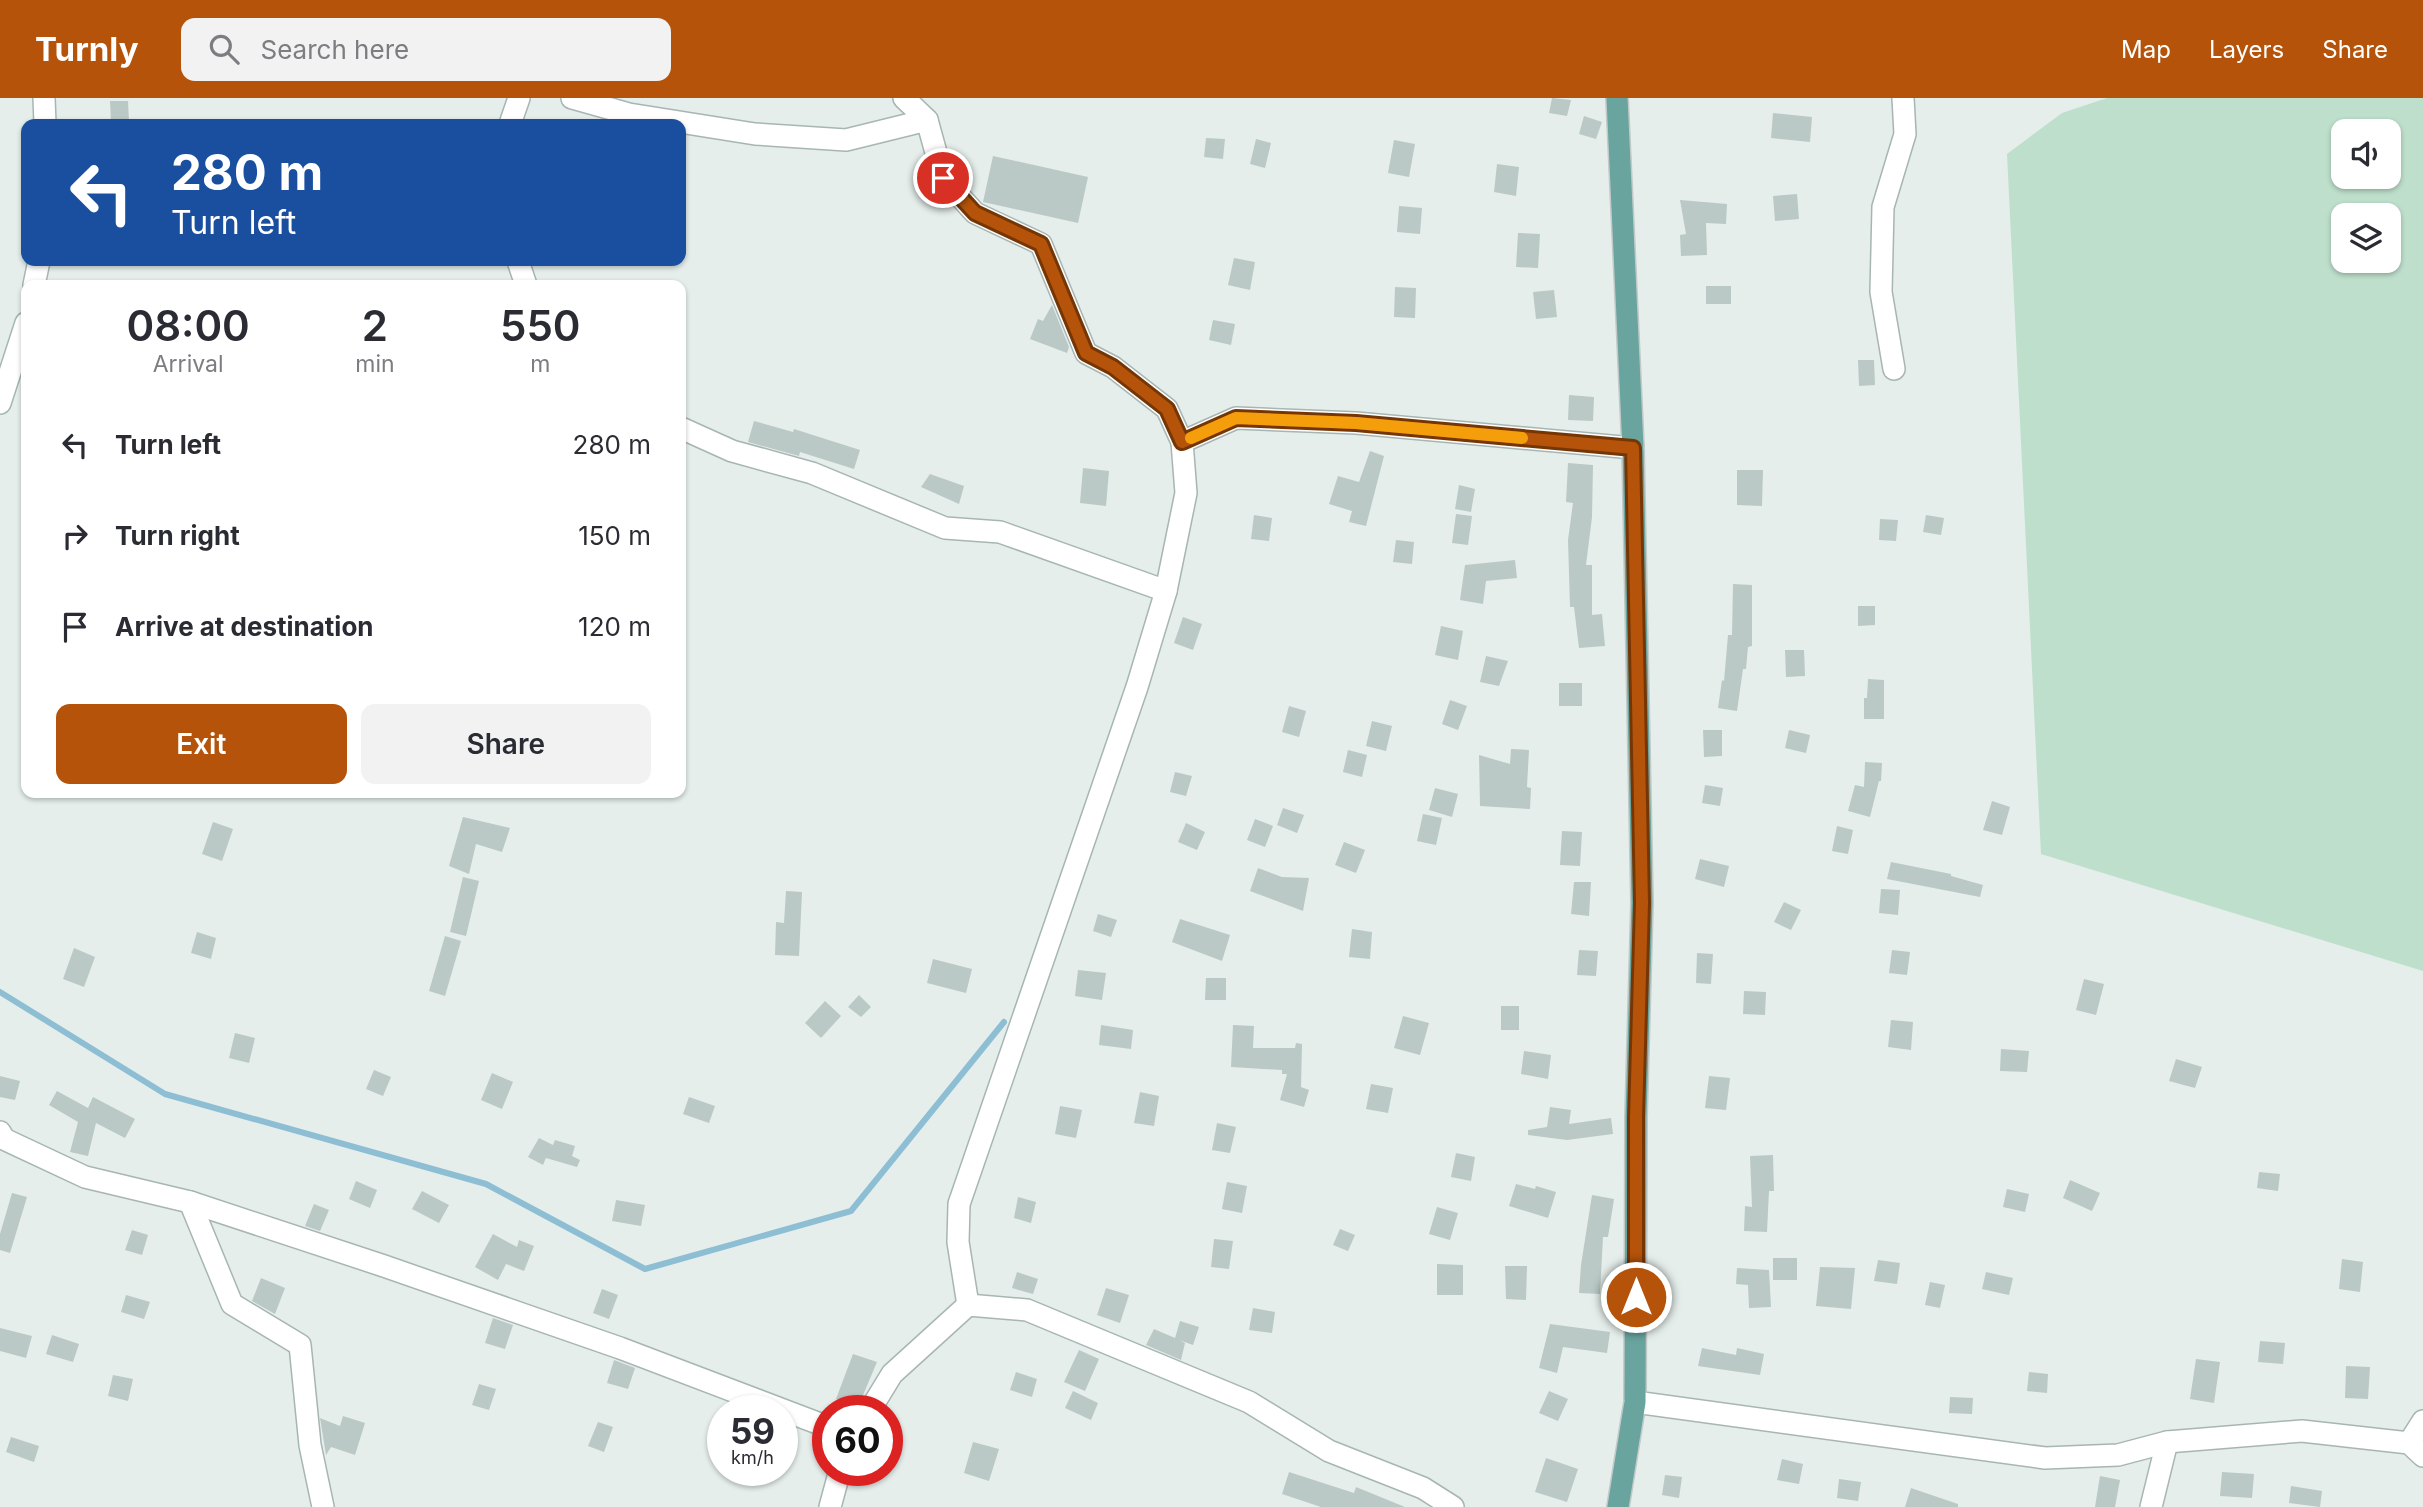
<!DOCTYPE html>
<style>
:root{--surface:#fff;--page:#f2f2f3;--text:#2b2b33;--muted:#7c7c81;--accent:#b45309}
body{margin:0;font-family:Inter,sans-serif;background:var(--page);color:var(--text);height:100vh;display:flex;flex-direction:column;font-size:26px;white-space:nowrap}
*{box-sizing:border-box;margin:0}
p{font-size:23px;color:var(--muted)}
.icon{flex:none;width:38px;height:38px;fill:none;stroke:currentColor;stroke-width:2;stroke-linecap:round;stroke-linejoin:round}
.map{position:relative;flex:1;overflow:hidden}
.details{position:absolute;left:21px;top:182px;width:665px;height:518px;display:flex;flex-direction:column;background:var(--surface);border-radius:14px;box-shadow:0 2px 5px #0004}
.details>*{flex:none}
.banner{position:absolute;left:21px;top:21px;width:665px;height:147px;border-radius:14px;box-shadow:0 2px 5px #0004;background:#1a4fa0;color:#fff;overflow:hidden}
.tools{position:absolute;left:2331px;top:21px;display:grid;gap:14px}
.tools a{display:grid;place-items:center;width:70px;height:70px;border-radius:14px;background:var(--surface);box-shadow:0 2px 5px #0004;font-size:35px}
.speed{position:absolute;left:707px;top:1297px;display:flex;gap:14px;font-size:35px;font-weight:700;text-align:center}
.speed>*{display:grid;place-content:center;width:91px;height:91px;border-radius:50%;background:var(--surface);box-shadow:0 2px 5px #0004;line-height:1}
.speed small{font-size:18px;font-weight:400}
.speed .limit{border:10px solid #d22;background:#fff;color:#111}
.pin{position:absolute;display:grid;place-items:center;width:60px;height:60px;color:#fff;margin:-30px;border:4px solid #fff;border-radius:50%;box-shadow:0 2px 7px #0007}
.me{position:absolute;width:77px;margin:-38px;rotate:0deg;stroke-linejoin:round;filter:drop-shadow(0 0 5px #0008)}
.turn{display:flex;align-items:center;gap:24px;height:147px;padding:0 35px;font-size:32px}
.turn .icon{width:91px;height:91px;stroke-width:2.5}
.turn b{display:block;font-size:49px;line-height:60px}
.eta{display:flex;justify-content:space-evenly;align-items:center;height:119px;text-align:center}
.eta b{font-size:42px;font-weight:600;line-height:49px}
.button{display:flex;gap:14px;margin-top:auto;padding:14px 35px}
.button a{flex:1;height:80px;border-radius:14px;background:var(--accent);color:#fff;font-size:28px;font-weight:600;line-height:80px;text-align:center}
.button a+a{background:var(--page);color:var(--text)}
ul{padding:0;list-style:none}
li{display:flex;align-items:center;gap:21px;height:91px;padding:0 35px}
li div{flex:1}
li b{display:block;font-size:26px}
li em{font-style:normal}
header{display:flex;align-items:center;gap:42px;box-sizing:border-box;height:98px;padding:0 35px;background:var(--accent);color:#fff}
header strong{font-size:33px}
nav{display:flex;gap:38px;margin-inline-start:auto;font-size:24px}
.search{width:490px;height:63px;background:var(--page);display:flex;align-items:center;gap:18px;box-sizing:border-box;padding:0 24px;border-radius:14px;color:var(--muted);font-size:26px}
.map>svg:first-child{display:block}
.green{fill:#bedfcc;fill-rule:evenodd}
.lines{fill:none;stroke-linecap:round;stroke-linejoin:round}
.stream{stroke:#8dbed3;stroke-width:6}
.building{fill:#bac9c5}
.minor-casing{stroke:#a7b6b3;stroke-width:24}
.major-casing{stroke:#c2cac9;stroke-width:24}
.minor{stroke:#fff;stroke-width:21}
.major{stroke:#69a49e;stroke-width:21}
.route-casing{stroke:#753606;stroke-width:18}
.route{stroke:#b45309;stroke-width:12}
.slow{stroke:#f59e0b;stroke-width:12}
</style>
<header>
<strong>Turnly</strong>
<div class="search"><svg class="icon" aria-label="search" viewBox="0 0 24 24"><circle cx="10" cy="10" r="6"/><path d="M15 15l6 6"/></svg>Search here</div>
<nav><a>Map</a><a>Layers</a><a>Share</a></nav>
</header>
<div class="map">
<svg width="2423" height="1409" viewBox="0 0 2423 1409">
<rect width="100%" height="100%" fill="#e5eeeb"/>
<path class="green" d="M2107,0H2423V873L2041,756L2007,56L2062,15ZM2343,33H2389V79H2343ZM2343,117H2389V163H2343Z"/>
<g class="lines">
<path class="stream" d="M0,894L165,996L486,1086L645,1171L851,1113L1004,924"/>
</g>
<g class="building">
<path d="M1552,0L1571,2L1567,18L1549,15Z"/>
<path d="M110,3H128L129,23L111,24Z"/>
<path d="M1773,15L1812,19L1810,44L1771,40Z"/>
<path d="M1584,18L1602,24L1596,41L1579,36Z"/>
<path d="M1206,40L1225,41L1223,61L1204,59Z"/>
<path d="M1256,41L1271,45L1265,70L1250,66Z"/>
<path d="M1394,42L1415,46L1409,79L1388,75Z"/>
<path d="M993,58L1088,79L1078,125L983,104Z"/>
<path d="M1497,66L1519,69L1516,98L1494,94Z"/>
<path d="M1797,96L1799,121L1775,123L1773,98Z"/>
<path d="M1680,102L1727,106L1726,126L1706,125L1707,157L1681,158L1680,137L1686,136Z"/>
<path d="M1399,108L1422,110L1420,136L1397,134Z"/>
<path d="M1518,135L1540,136L1538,170L1516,169Z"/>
<path d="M1234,160L1255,164L1250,192L1228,187Z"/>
<rect x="1706" y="188" width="25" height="18"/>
<path d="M1395,189L1416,190L1415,220L1394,219Z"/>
<path d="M1554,192L1557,219L1536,221L1533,194Z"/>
<path d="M1052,207L1069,249L1067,255L1030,241L1038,221L1043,223Z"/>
<path d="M1213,222L1235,226L1231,247L1209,242Z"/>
<path d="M1858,262H1874L1875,287L1859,288Z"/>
<path d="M1569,297L1594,299L1593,323L1568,322Z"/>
<path d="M754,323L793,334L794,331L860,352L854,371L800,354L799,358L748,344Z"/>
<path d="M1370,353L1384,358L1366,428L1349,424L1352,413L1329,406L1338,378L1359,384Z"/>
<path d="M1568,365L1593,367L1592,419L1586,467H1592V517L1602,516L1605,548L1579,550L1574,509H1570L1568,442L1573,405L1566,404Z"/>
<path d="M1083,370L1109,373L1106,408L1080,405Z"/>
<path d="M1737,372H1763L1762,408L1737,407Z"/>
<path d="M930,376L964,388L959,406L921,389Z"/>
<path d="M1459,387L1475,391L1471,414L1455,411Z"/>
<path d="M1456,416L1472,418L1468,447L1452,445Z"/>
<path d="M1254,417L1272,420L1269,443L1251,441Z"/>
<path d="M1926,417L1944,420L1941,437L1923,434Z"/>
<path d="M1880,421L1898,422L1896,443L1879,442Z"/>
<path d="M1396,442L1414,444L1412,466L1393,464Z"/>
<path d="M1515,462L1517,480L1486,483L1483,506L1460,502L1465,467Z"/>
<path d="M1733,486L1752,487V548L1748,549L1746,571H1743L1737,613L1718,610L1722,582L1724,583L1728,537H1732Z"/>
<path d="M1858,508H1875V527L1858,528Z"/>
<path d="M1183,519L1202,526L1193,552L1174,545Z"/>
<path d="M1441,528L1463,533L1458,562L1435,557Z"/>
<path d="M1785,552H1804L1805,578L1786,579Z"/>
<path d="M1486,558L1508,563L1499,588L1480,584Z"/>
<path d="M1868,581L1884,582V621H1864V600H1867Z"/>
<rect x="1559" y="585" width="23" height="23"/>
<path d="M1450,602L1467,608L1458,632L1442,626Z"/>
<path d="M1289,608L1306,613L1299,639L1282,634Z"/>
<path d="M1372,623L1392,628L1386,653L1366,648Z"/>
<path d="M1703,632H1722V658L1704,659Z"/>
<path d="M1789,632L1810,637L1806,655L1785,650Z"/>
<path d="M1511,651L1529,652L1527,689L1531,690L1530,711L1480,708L1479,657L1510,666Z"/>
<path d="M1348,652L1367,657L1362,679L1343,674Z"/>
<path d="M1865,664L1882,665L1881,683H1879L1870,719L1848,713L1855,687L1864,689Z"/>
<path d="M1175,674L1192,678L1186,698L1170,694Z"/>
<path d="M1705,687L1723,690L1720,708L1702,705Z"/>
<path d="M1435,690L1458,696L1452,719L1429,712Z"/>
<path d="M1992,703L2010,709L2002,737L1983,732Z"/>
<path d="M1283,710L1304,717L1297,735L1277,727Z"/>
<path d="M1423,716L1442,720L1436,747L1417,743Z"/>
<path d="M463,719L510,730L502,754L476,746L469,776L449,768Z"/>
<path d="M1255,721L1273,728L1265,749L1247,742Z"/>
<path d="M213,724L233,731L222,763L202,756Z"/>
<path d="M1186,725L1205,734L1197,752L1178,744Z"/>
<path d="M1837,728L1853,732L1848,756L1832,753Z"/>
<path d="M1562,733L1582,734L1580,768L1560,767Z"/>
<path d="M1344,744L1365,752L1356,775L1335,767Z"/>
<path d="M1700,761L1729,768L1724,789L1695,781Z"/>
<path d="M1891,764L1951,776V778L1983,787L1980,799L1887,781Z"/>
<path d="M1258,770L1282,779L1309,780L1303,813L1250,793Z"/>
<path d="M463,779L479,783L466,838L450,834Z"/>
<path d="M1574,784H1591L1589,818L1571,816Z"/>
<path d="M1881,791L1900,792L1898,817L1879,815Z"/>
<path d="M786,793L802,794L799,858L775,857L776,824L784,825Z"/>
<path d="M1784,804L1801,812L1791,832L1774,824Z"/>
<path d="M1098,816L1117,822L1111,839L1093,833Z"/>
<path d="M1180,821L1230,837L1222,863L1172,844Z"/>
<path d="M1352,831L1372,834L1370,861L1349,859Z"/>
<path d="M197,834L216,840L211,861L191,855Z"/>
<path d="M445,838L461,843L445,898L429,893Z"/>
<path d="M74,850L95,859L84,889L63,881Z"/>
<path d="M1579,852L1598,853L1596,878L1577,877Z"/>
<path d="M1892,852L1910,854L1907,877L1889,875Z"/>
<path d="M1697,855L1713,856L1711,886L1696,885Z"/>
<path d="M933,861L972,871L966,895L927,885Z"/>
<path d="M1078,872L1106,875L1102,902L1075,898Z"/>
<path d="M1206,880H1226V902H1205Z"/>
<path d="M2084,881L2104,886L2096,917L2076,912Z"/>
<path d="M1744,893L1766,894L1765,917L1743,916Z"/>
<path d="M859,897L871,909L861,919L848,909Z"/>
<path d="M825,903L841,918L821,940L805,925Z"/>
<rect x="1501" y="908" width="18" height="24"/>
<path d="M1403,918L1429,925L1420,957L1394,950Z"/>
<path d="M1891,922L1913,924L1911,952L1888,949Z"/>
<path d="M1101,927L1133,932L1131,951L1099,947Z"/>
<path d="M1233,927L1254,928L1253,950H1295L1296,945L1302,946L1301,989L1309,992L1304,1009L1280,1002L1287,976H1282V972L1231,969Z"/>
<path d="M235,935L255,940L249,965L229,960Z"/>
<path d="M2001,951L2029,953L2027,974L2000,973Z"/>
<path d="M1524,953L1551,957L1548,981L1521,976Z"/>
<path d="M2176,961L2202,969L2195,990L2169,983Z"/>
<path d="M374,972L391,979L383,998L366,991Z"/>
<path d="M492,975L513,984L502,1011L481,1002Z"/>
<path d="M0,978L20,983L15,1002L0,999Z"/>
<path d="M1709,978L1730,980L1726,1012L1705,1010Z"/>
<path d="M1371,986L1393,990L1388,1015L1366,1011Z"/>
<path d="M57,993L88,1010L93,999L135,1021L125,1040L96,1025L88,1058L70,1054L78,1024L49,1007Z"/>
<path d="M1140,994L1159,998L1154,1028L1134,1025Z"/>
<path d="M689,999L715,1008L709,1025L683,1016Z"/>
<path d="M1060,1008L1082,1012L1076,1040L1055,1036Z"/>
<path d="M1550,1009L1571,1012L1569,1026L1611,1020L1613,1036L1567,1042L1528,1037V1032L1547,1029Z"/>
<path d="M1217,1025L1236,1029L1230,1055L1212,1052Z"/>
<path d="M539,1040L553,1047L555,1042L575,1048L572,1058L580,1062L577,1069L546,1060L543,1067L528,1059Z"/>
<path d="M1456,1055L1475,1059L1471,1083L1451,1079Z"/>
<path d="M1773,1057L1774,1093H1769L1767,1134L1744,1133L1745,1108L1752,1109L1750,1058Z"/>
<path d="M2259,1074L2280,1076L2278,1093L2257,1090Z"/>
<path d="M2070,1082L2100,1095L2092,1113L2063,1100Z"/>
<path d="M356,1083L377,1092L370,1110L349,1101Z"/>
<path d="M1227,1084L1247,1088L1242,1115L1222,1111Z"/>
<path d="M1516,1086L1535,1091L1536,1088L1556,1094L1548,1120L1509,1108Z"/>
<path d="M2007,1091L2029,1096L2025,1114L2003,1109Z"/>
<path d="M422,1093L449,1107L439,1125L412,1111Z"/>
<path d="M12,1095L27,1099L10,1155L0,1152V1136Z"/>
<path d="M1592,1097L1614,1101L1608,1139H1603L1600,1196L1579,1195L1581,1167Z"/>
<path d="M1018,1099L1036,1104L1031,1125L1014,1120Z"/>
<path d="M616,1102L645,1107L641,1128L612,1123Z"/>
<path d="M314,1106L329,1112L320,1133L305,1128Z"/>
<path d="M1437,1109L1458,1115L1450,1142L1429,1136Z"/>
<path d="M1340,1131L1355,1137L1348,1153L1333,1147Z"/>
<path d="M132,1132L148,1137L142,1157L125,1152Z"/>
<path d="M493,1136L517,1149L519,1142L534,1148L524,1173L506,1166L498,1182L475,1169Z"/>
<path d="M1214,1141L1233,1143L1229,1171L1211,1169Z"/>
<rect x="1773" y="1160" width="24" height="22"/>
<path d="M2342,1161L2363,1164L2360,1194L2339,1191Z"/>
<path d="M1878,1162L1900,1165L1897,1186L1874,1183Z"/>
<path d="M1437,1166L1463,1167V1197H1437Z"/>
<path d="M1505,1168H1527L1526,1202L1506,1201Z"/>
<path d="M1820,1169L1855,1170L1851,1211L1816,1208Z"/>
<path d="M1737,1170L1769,1172L1771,1209L1749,1210L1748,1187L1736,1186Z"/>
<path d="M1017,1174L1038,1181L1033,1196L1012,1190Z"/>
<path d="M1986,1174L2013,1180L2009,1197L1982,1191Z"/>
<path d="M261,1180L285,1190L275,1216L252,1203Z"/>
<path d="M1930,1184L1945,1187L1940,1210L1925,1207Z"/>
<path d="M1106,1190L1129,1197L1120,1225L1097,1217Z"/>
<path d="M602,1191L618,1197L609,1221L593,1215Z"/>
<path d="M126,1197L150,1204L144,1221L121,1214Z"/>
<path d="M1253,1210L1275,1214L1272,1235L1249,1232Z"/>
<path d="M493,1220L513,1227L505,1251L485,1245Z"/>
<path d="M1180,1223L1199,1229L1193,1247L1179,1242L1185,1245L1181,1262L1146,1247L1154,1231L1175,1240Z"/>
<path d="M1550,1226L1610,1234L1607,1255L1563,1249L1557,1275L1539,1270Z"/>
<path d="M0,1230L32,1238L26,1260L0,1253Z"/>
<path d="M52,1237L79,1246L73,1264L46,1256Z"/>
<path d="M2260,1243L2285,1245L2283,1266L2258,1264Z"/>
<path d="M1702,1250L1736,1257L1737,1250L1764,1256L1760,1277L1698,1268Z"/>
<path d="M1079,1252L1099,1261L1085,1293L1064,1284Z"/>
<path d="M853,1256L877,1264L858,1309L836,1301Z"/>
<path d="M2196,1261L2220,1264L2214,1305L2190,1301Z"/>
<path d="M614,1262L635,1270L628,1291L607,1285Z"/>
<path d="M2346,1268L2370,1269L2368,1301L2345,1300Z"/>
<path d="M1016,1274L1037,1281L1032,1299L1010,1292Z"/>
<path d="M2029,1274L2048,1276L2047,1295L2027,1293Z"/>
<path d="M113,1277L133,1281L128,1303L108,1298Z"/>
<path d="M479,1286L496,1291L489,1312L472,1307Z"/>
<path d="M1073,1293L1098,1305L1091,1322L1065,1310Z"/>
<path d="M1549,1293L1568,1301L1558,1323L1539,1315Z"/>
<path d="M1950,1299L1973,1300L1972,1316L1949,1315Z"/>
<path d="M343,1318L365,1325L355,1357L331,1349L326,1357L320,1320L340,1328Z"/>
<path d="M598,1324L613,1329L604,1354L588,1348Z"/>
<path d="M11,1339L39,1348L34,1364L6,1354Z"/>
<path d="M973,1344L999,1351L989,1383L964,1375Z"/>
<path d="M1546,1360L1578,1371L1567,1404L1535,1394Z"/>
<path d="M1782,1361L1803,1366L1799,1386L1777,1382Z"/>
<path d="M1289,1374L1354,1395L1356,1389L1405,1409H1321L1282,1396Z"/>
<path d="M2222,1374L2254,1376L2252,1400L2220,1398Z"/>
<path d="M1665,1377L1682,1379L1679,1400L1662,1397Z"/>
<path d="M2100,1378L2120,1382L2115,1409H2095Z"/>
<path d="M1839,1381L1861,1384L1858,1403L1837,1400Z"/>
<path d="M2291,1388L2322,1393L2320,1409L2289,1405Z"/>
<path d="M1911,1390L1958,1406V1409H1905Z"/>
</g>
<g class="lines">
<g class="minor-casing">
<g id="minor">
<path d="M44,0L45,26"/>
<path d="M572,0L629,16L755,36L846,42L927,22"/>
<path d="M904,0L927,22L943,80L975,115L1041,146L1086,255L1113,269L1167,311L1182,344L1236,320L1356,325L1633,350"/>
<path d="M510,26L519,0"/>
<path d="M518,163L526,187"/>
<path d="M34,187L39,163"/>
<path d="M1894,271L1881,194L1883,109L1905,36L1903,0"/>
<path d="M0,305L26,225"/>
<path d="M681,330L732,353L812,375L945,430L1000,434L1166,493"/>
<path d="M0,1034L4,1041L85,1079L190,1104L232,1206L300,1247L310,1347L323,1409"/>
<path d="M190,1104L384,1168L620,1250L828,1329"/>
<path d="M968,1207L958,1144L959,1106L1137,589L1166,493L1186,395L1182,344"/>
<path d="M1635,1304L2045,1360L2118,1357L2167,1344L2302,1333L2409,1345L2423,1358"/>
<path d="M870,1312L892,1276L968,1207L1027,1212L1249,1304L1329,1353L1423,1390L1453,1409"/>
<path d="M2409,1345L2423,1323"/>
<path d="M830,1409L840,1372"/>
<path d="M2151,1409L2167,1344"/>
</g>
</g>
<g class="major-casing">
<path id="major" d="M1617,0L1633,350L1642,805L1636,1019L1635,1304L1618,1409"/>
</g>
<use href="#minor" class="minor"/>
<use href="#major" class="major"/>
</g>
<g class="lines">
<g class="route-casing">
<path id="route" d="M943,80L975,115L1041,146L1086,255L1113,269L1167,311L1182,344L1236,320L1356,325L1633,350L1642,805L1636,1019V1199"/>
</g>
<use href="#route" class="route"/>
<path class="slow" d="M1191,340L1236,320L1356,325L1522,340"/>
</g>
</svg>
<div class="tools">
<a><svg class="icon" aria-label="sound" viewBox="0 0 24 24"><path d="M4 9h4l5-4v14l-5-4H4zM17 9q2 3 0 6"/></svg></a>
<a><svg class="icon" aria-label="layers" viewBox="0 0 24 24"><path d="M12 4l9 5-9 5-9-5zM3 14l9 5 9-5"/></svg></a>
</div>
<div class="speed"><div>59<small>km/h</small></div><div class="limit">60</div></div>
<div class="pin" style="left:943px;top:80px;background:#d93025"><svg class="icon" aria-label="arrive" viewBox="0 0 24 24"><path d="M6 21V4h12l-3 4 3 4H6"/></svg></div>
<svg class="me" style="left:1636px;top:1199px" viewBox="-20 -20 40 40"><circle r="17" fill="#b45309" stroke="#fff" stroke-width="3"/><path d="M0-11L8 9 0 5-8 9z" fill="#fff"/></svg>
<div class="banner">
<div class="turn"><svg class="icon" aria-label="left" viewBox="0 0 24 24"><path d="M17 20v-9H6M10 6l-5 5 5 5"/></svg><div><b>280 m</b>Turn left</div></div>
</div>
<section class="details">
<div class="eta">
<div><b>08:00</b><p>Arrival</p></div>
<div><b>2</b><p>min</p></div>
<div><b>550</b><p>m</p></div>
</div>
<ul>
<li><svg class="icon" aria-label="left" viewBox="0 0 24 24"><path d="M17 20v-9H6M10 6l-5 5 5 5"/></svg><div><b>Turn left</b></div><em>280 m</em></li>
<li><svg class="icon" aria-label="right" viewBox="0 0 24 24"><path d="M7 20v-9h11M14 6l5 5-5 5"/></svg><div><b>Turn right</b></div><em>150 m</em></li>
<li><svg class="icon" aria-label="arrive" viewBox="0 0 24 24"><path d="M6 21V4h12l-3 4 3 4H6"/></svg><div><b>Arrive at destination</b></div><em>120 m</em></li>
</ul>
<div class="button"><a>Exit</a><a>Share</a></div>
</section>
</div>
